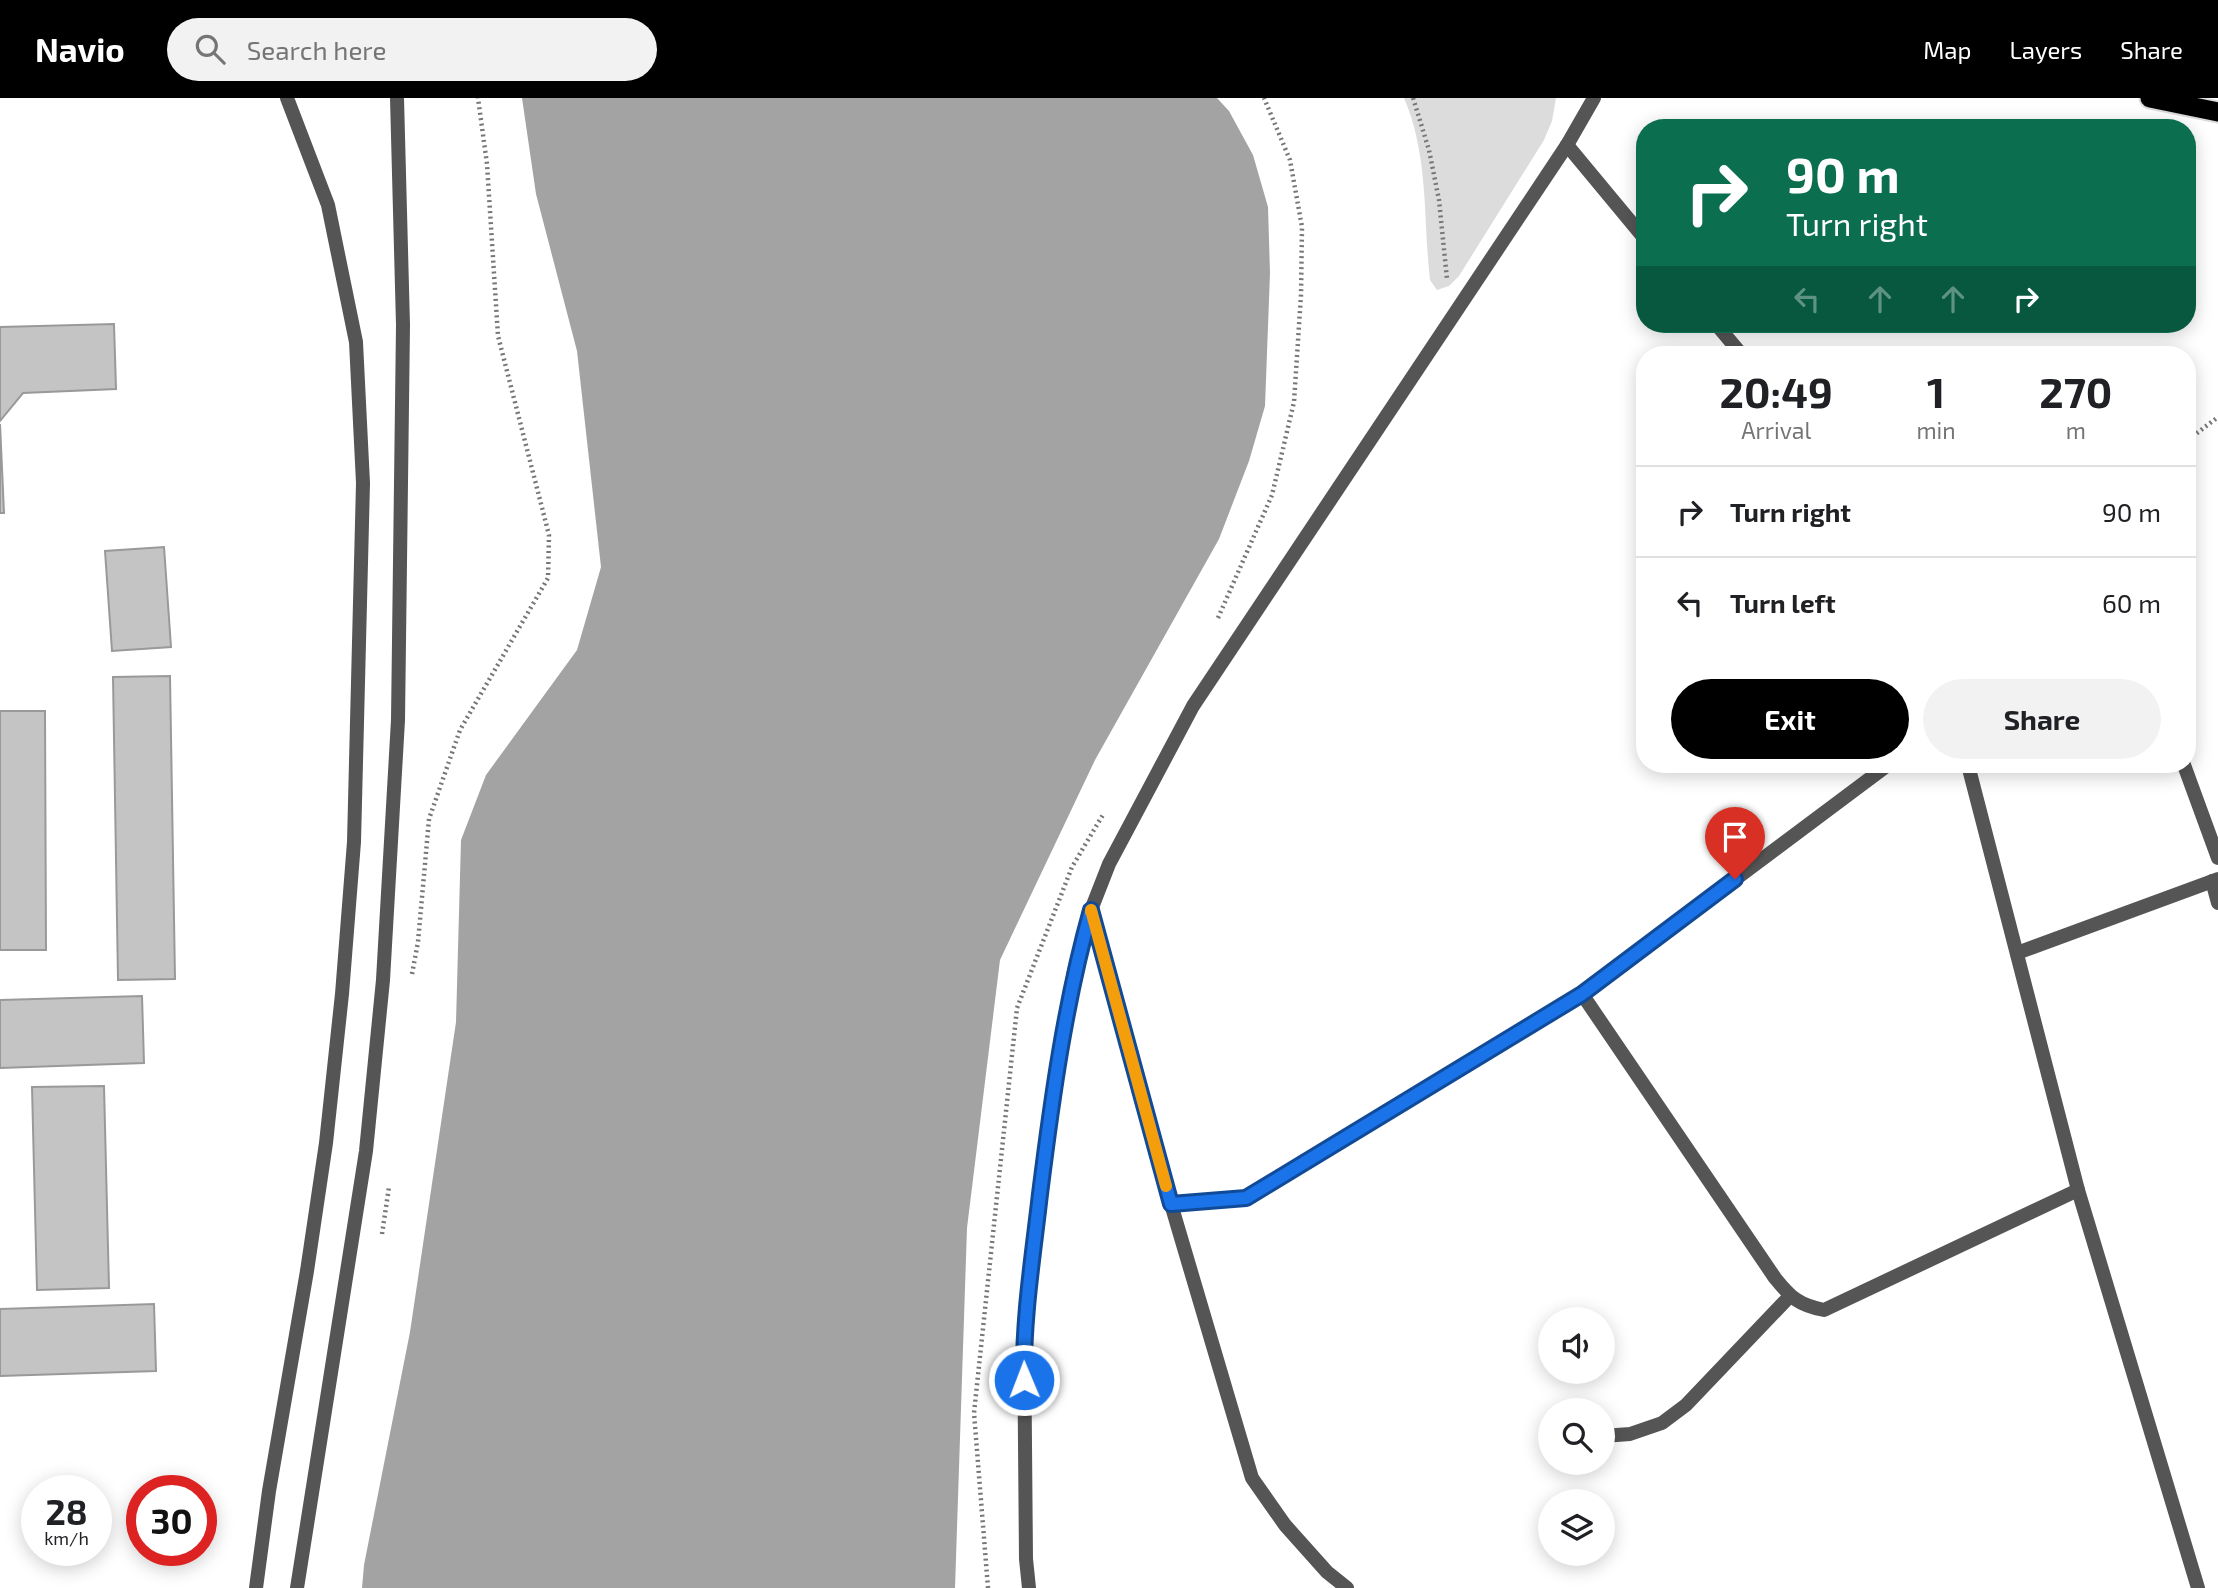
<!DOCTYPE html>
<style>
:root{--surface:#fff;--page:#f2f2f2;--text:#202124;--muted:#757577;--line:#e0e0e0;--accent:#000}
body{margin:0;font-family:"Exo 2",sans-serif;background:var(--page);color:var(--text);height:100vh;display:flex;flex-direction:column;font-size:26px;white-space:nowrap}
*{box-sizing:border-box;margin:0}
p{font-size:23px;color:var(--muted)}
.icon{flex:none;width:38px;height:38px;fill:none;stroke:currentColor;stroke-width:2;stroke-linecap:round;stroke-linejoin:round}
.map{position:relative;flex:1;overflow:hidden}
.details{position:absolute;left:1636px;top:248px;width:560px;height:427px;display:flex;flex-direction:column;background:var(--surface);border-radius:28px;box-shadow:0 4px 18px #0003}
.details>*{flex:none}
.banner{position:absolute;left:1636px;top:21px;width:560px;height:214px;border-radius:28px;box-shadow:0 4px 18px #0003;background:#0b6e4f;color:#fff;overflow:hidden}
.fabs{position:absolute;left:1538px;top:1209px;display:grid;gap:14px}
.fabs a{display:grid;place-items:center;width:77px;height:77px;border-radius:50%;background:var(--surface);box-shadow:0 4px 18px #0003;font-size:35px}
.speed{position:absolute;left:21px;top:1377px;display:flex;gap:14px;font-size:35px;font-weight:700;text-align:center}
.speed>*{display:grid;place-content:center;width:91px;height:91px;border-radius:50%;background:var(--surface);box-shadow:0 4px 18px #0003;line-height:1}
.speed small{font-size:18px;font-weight:400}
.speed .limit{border:10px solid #d22;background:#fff;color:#111}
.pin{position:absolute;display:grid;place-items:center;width:60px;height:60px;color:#fff;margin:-72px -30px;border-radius:50% 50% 50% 0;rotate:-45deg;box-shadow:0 0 7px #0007}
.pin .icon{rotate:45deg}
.me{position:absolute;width:77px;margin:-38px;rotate:359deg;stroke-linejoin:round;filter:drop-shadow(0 0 5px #0008)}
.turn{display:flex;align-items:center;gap:24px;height:147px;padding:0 35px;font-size:32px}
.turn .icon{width:91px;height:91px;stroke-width:2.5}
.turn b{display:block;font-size:49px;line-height:60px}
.lanes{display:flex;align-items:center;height:66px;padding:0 35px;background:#0003;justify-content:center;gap:35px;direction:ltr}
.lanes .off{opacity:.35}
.eta{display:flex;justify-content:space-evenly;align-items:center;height:119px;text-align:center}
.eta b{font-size:42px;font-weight:700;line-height:49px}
.button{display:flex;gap:14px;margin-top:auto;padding:14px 35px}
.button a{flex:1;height:80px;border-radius:42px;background:var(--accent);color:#fff;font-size:28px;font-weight:700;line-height:80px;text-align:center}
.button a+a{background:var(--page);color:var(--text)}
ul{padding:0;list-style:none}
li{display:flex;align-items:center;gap:21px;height:91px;padding:0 35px;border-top:2px solid var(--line)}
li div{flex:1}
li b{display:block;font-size:26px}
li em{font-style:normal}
header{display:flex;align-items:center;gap:42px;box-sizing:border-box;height:98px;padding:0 35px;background:var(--accent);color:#fff}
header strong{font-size:33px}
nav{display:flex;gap:38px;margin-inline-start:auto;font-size:24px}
.search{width:490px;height:63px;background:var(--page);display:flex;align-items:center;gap:18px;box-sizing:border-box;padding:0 24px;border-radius:38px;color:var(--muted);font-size:26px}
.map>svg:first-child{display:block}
.green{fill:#dcdcdc}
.water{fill:#a3a3a3}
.building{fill:#c4c4c4;stroke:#999;stroke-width:2}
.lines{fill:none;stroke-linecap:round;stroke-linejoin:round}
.trunk-casing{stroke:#dbdbdb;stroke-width:23}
.path{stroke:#777;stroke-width:4.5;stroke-dasharray:2 3.5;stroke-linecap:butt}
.service{stroke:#555;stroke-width:14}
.minor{stroke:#555;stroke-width:14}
.tertiary{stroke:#555;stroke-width:14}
.trunk{stroke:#000;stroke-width:19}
.route-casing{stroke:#114b97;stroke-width:18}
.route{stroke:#1a73e8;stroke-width:12}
.slow{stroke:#f59e0b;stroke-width:12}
</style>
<header>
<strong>Navio</strong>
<div class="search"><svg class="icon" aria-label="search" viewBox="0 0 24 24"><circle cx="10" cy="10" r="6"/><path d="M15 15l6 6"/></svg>Search here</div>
<nav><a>Map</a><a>Layers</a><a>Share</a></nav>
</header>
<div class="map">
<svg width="2218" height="1490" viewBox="0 0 2218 1490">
<rect width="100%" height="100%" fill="#fff"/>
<path class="green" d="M1404,0H1556L1552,23L1544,42L1459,178L1449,188L1437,192L1430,182C1423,120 1429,58 1404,0Z"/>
<path class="water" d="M522,0H1217L1229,13L1253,57L1268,109L1270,175L1265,308L1249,363L1219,441L1095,662L1000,862L967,1130L955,1490H362L364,1467L410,1234L456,924L461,742L486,677L577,552L601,469L577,253L536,96Z"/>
<g class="building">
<path d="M114,226L116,291L23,295L0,323V229Z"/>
<path d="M0,326L4,415H0Z"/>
<path d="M164,449L171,549L112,553L105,453Z"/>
<path d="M170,578L175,881L118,882L113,579Z"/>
<path d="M0,613H45L46,852H0Z"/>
<path d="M142,898L144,965L0,970V902Z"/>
<path d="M104,988L109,1190L37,1192L32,989Z"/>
<path d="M154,1206L156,1273L0,1278V1211Z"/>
</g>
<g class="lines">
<g class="trunk-casing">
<path id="trunk" d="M2150,0L2218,14"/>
</g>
<g class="path">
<path d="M1413,0L1429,52L1439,102L1447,181"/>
<path d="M2188,342L2218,319"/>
<path d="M1218,520L1272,397L1294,304L1301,197L1302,129L1290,62L1264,0"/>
<path d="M412,876L418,844L429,721L460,632L548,480L549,437L498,238L487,66L478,0"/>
<path d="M382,1136L389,1089"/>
<path d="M988,1490L974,1315L1017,910L1072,769L1104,715"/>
</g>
<g class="service">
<path d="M2184,667L2218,760"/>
<path d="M1603,1338L1630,1336L1662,1325L1686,1307L1790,1198"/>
</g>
<g class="minor">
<path d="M1567,47L1645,141"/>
<path d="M1716,226L1742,257"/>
<path d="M1968,667L2078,1092L2198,1490"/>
<path d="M2212,783L2218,805"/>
<path d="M1092,815L1171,1106L1252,1380L1285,1427L1327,1474L1347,1490"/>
<path d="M2017,855L2218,781"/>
<path d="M1582,896L1775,1180C1791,1200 1799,1207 1824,1212L2078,1092"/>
<path d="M1171,1106L1246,1100L1582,896L1888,667"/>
<path d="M1029,1490L1026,1461L1024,1230L1054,987L1074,873L1091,812L1109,766L1193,608L1567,47L1594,0"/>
</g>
<g class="tertiary">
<path d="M256,1490L269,1393L307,1173L326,1045L342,896L354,744L363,385L356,244L328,107L287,0"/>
<path d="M297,1490L366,1053L383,882L398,622L403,227L397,0"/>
</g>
<use href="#trunk" class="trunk"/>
</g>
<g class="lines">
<g class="route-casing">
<path id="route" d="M1024,1282C1023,1219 1033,1158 1040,1096C1052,1000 1065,905 1091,812L1171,1106L1246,1100L1582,896L1735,781"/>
</g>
<use href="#route" class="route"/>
<path class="slow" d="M1091,814V812L1166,1088"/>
</g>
</svg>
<div class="fabs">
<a><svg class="icon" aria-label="sound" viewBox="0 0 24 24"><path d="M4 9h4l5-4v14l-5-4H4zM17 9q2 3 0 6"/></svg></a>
<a><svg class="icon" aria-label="search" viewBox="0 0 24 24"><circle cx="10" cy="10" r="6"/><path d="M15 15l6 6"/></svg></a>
<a><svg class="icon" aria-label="layers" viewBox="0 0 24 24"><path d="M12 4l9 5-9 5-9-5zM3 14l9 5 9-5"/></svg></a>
</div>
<div class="speed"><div>28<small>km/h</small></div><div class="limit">30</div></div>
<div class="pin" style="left:1735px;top:781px;background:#d93025"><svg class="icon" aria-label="arrive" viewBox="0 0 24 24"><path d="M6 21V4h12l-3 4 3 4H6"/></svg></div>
<svg class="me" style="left:1024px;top:1282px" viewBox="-20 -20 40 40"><circle r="17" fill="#1a73e8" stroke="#fff" stroke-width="3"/><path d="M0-11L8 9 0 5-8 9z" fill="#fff"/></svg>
<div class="banner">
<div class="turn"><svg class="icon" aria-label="right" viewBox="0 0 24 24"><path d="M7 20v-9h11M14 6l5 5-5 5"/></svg><div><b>90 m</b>Turn right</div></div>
<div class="lanes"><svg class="icon off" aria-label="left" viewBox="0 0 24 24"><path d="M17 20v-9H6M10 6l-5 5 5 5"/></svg><svg class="icon off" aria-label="ahead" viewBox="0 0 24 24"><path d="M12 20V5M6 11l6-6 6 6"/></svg><svg class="icon off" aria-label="ahead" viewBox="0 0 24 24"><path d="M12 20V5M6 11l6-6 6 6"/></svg><svg class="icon" aria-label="right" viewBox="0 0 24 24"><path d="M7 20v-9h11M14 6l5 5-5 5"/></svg></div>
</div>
<section class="details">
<div class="eta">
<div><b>20:49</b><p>Arrival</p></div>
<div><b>1</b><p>min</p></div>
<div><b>270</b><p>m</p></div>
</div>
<ul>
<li><svg class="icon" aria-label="right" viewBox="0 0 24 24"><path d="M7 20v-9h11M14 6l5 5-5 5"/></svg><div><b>Turn right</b></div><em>90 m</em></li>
<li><svg class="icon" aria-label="left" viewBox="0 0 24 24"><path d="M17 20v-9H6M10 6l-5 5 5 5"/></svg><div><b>Turn left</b></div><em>60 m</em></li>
</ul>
<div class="button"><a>Exit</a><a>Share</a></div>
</section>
</div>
